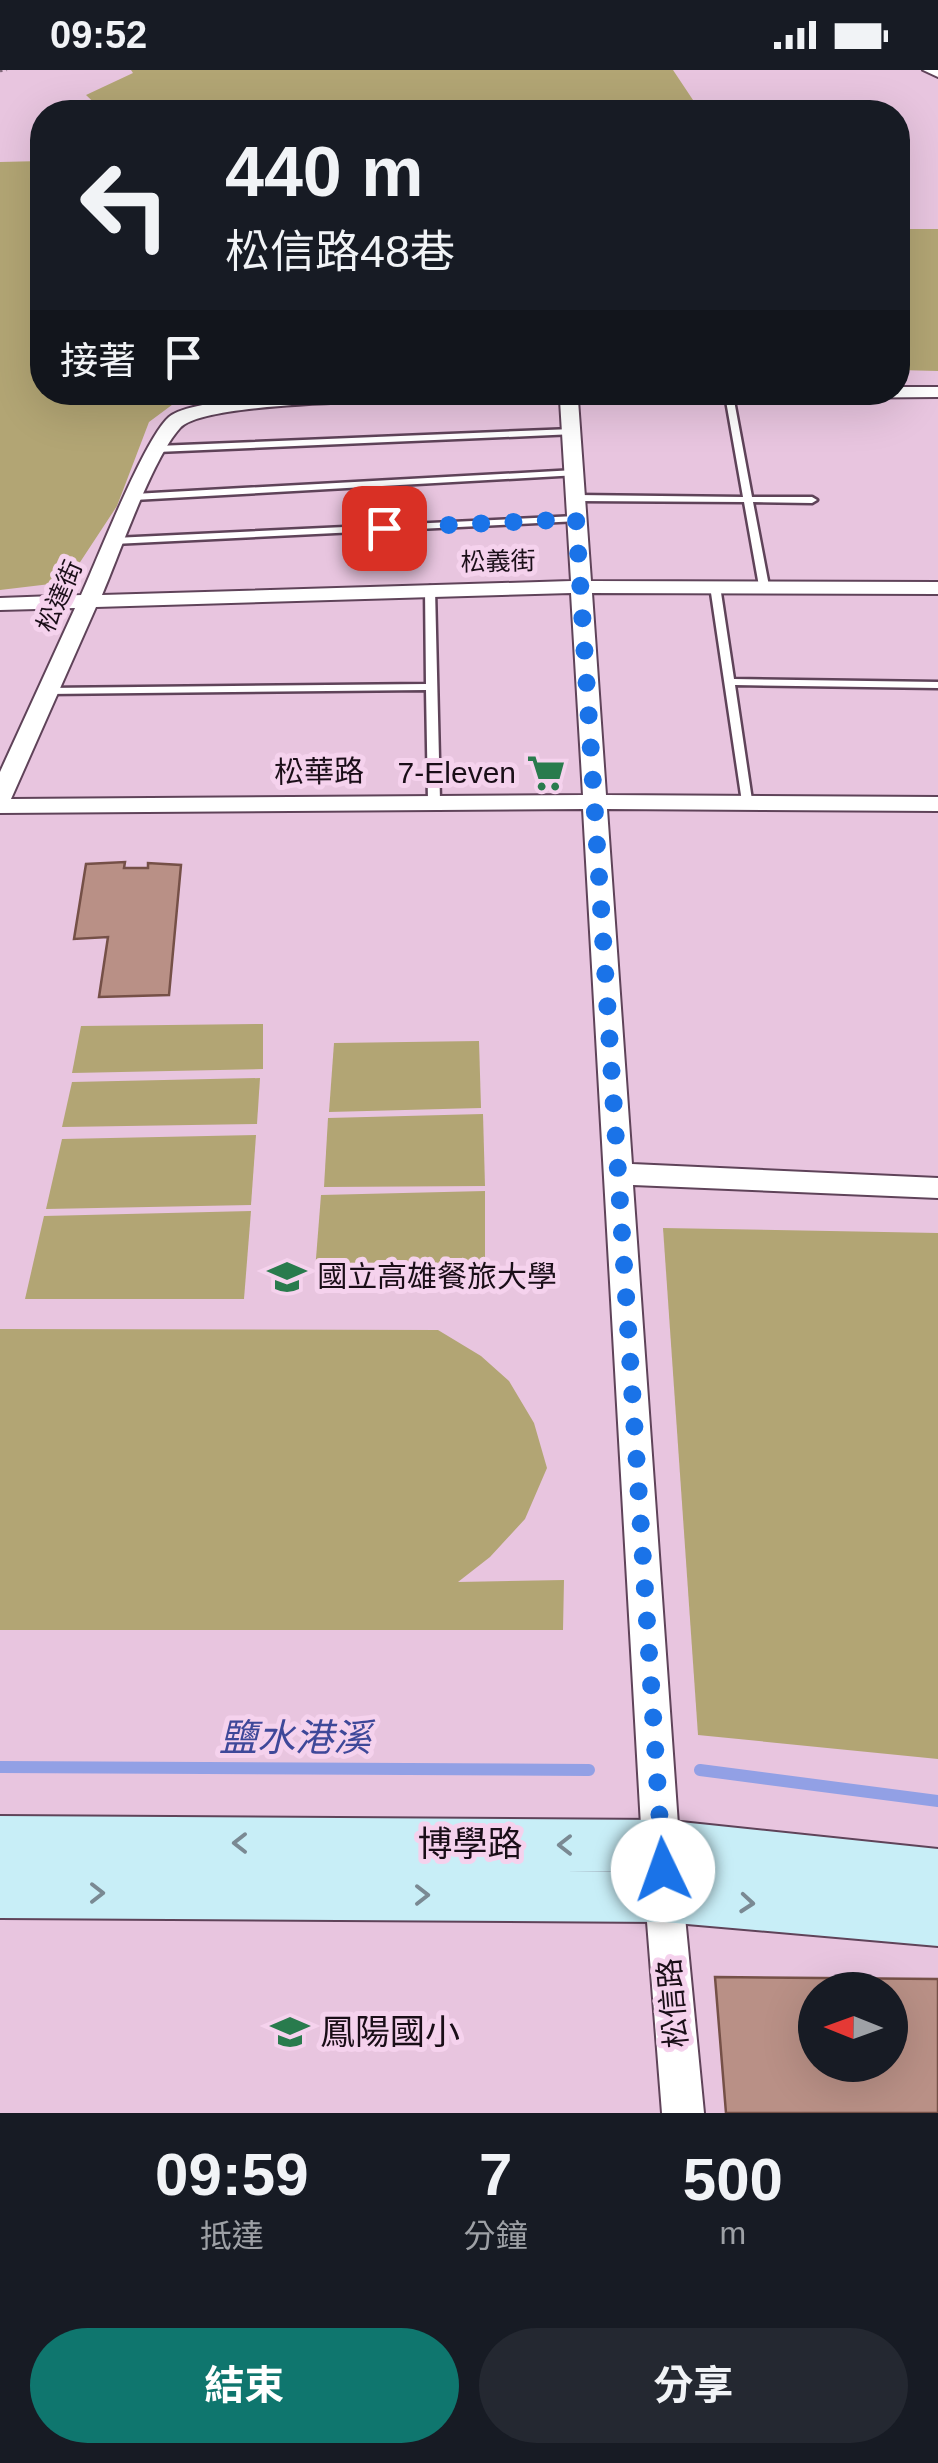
<!DOCTYPE html>
<html lang="zh-TW">
<meta charset="utf-8">
<style>
:root{--surface:#171b24;--page:#242831;--text:#f1f3f6;--muted:#9ea1a6;--accent:#0f766e}
body{margin:0;font-family:Arial,"Noto Sans TC",sans-serif;background:var(--page);color:var(--text);height:100vh;display:flex;flex-direction:column;font-size:38px;white-space:nowrap}
*{box-sizing:border-box;margin:0}
p{font-size:32px;color:var(--muted)}
.icon{flex:none;width:55px;height:55px;fill:none;stroke:currentColor;stroke-width:2;stroke-linecap:round;stroke-linejoin:round}
.map{position:relative;height:2043px;overflow:hidden}
.side{display:flex;flex-direction:column;background:var(--surface);flex:1}
.side>*{flex:none}
.guide{position:absolute;left:30px;top:30px;width:880px;height:305px;border-radius:40px;box-shadow:0 10px 40px #0002;background:#171b24;color:var(--text);overflow:hidden}
.needle{width:65px;rotate:271deg}
.controls{position:absolute;left:798px;top:1902px;display:grid;gap:20px}
.controls a{display:grid;place-items:center;width:110px;height:110px;border-radius:50%;background:var(--surface);box-shadow:0 10px 40px #0002;font-size:50px}
.pin{position:absolute;display:grid;place-items:center;width:85px;height:85px;color:#fff;margin:-42px;border-radius:20px;box-shadow:0 5px 15px #0006}
.me{position:absolute;width:110px;margin:-55px;rotate:357deg;stroke-linejoin:round;filter:drop-shadow(0 0 8px #0008)}
.turn{display:flex;align-items:center;gap:35px;height:210px;padding:0 30px;font-size:45px}
.turn .icon{width:130px;height:130px;stroke-width:2.5}
.turn b{display:block;font-size:70px;line-height:85px}
.then{display:flex;align-items:center;height:95px;padding:0 30px;background:#0003;gap:20px;font-size:38px}
.eta{display:flex;justify-content:space-evenly;align-items:center;height:170px;text-align:center}
.eta b{font-size:60px;font-weight:700;line-height:70px}
.cta{display:flex;gap:20px;margin-top:auto;padding:20px 30px}
.cta a{flex:1;height:115px;border-radius:60px;background:var(--accent);color:#fff;font-size:40px;font-weight:700;line-height:115px;text-align:center}
.cta a+a{background:var(--page);color:var(--text)}
.status{display:flex;justify-content:space-between;align-items:center;height:70px;padding:0 50px;background:var(--surface);direction:ltr}
.status svg{height:28px;fill:currentColor}
.map>svg:first-child{display:block}
.green{fill:#b2a574}
.lines{fill:none;stroke-linecap:round;stroke-linejoin:round}
.stream{stroke:#92a0e5;stroke-width:12}
.building{fill:#b99086;stroke:#755047;stroke-width:2.5;fill-rule:evenodd}
.lane-casing{stroke:#5f4359;stroke-width:5}
.street-casing{stroke:#5f4359;stroke-width:4}
.secondary-casing{stroke:#5f4359;stroke-width:4}
.path{stroke:#7e6778;stroke-width:2.5;stroke-dasharray:2.5 4;stroke-linecap:butt}
.lane{fill:#fff;fill-rule:evenodd}
.street{fill:#fff;fill-rule:evenodd}
.secondary{fill:#c8eef7;fill-rule:evenodd}
.oneway{stroke:#7a8993}
.route{stroke:#1a73e8;stroke-width:18;stroke-dasharray:0 32.4}
.labels{text-anchor:middle;stroke-width:10;stroke-linejoin:round;paint-order:stroke}
.far-street-label{font-size:25px;fill:#1a0e18;stroke:#f5d2ed}
.street-label{font-size:30px;fill:#1a0e18;stroke:#f5d2ed}
.poi-label{font-size:30px;fill:#1a0e18;stroke:#f5d2ed;text-anchor:end}
.near-street-label{font-size:35px;fill:#1a0e18;stroke:#f5d2ed}
.near-poi-label{font-size:35px;fill:#1a0e18;stroke:#f5d2ed;text-anchor:start}
.near-water-label{font-size:38px;font-style:italic;fill:#3e4899;stroke:#f5d2ed}
</style>
<div class="status"><b>09:52</b><svg viewBox="0 0 49 12"><path d="M0 12V9h3v3zM5 12V6h3v6zM10 12V3h3v9zM15 12V0h3v12zM26 1h20v11H26zM47 4h2v5h-2z"/></svg></div>
<div class="map">
<svg width="938" height="2043" viewBox="0 0 938 2043">
<rect width="100%" height="100%" fill="#e8c5df"/>
<g class="green">
<path d="M131,0H673L701,42H104L86,25L133,3Z"/>
<path d="M42,91V322L188,323L149,352L117,436L67,512L0,520V92Z"/>
<path d="M898,159H938V301L898,300Z"/>
<path d="M263,954V999L72,1003L81,956Z"/>
<path d="M479,971L481,1038L329,1042L334,973Z"/>
<path d="M260,1008L257,1054L62,1057L72,1012Z"/>
<path d="M483,1044L485,1116L324,1117L328,1048Z"/>
<path d="M256,1065L251,1135L46,1139L62,1069Z"/>
<path d="M485,1121V1201H315L321,1125Z"/>
<path d="M251,1141L244,1229H25L44,1146Z"/>
<path d="M663,1158L938,1163V1689L698,1665Z"/>
<path d="M0,1259L438,1260L481,1286L509,1311L534,1353L547,1398L525,1449L490,1487L458,1512L564,1510L563,1560H0Z"/>
</g>
<g class="lines">
<g class="stream">
<path d="M0,1697L589,1700"/>
<path d="M700,1700L938,1731"/>
</g>
</g>
<g class="building">
<path d="M125,792L124,798H148V793L181,795L169,925L99,927L108,867L74,869L86,794Z"/>
<path d="M715,1907L938,1909V2043H726ZM815,1920H890V1995H815Z"/>
</g>
<g class="lines">
<g class="lane-casing">
<g id="lane">
<path d="M730,322L733,325L752,427H812L817,430L812,433L753,432L769,516L764,519L759,516L744,432L577,431L572,428L577,425L743,427L725,325Z"/>
<path d="M572,359L577,362L575,364L157,382L152,379L157,376Z"/>
<path d="M575,400L578,401V405L134,430L129,427L134,424Z"/>
<path d="M576,446L579,447V451L114,474L109,471L114,468Z"/>
<path d="M715,513L720,516L734,609L938,612V618L735,615L752,730L750,732H742L710,516Z"/>
<path d="M430,516L435,519L440,731L438,733L434,735L428,731L426,620L47,624L42,621L47,618L426,614L425,519Z"/>
</g>
</g>
<g class="street-casing">
<g id="street">
<path d="M923,0H938V7Z"/>
<path d="M898,317H938V327L578,330L591,511L938,512V524L592,523L606,725L938,727V741L607,739L632,1094L938,1108V1128L633,1115L683,1826L704,2043H662L645,1826L583,739L0,743V702L75,538L0,540V528L81,525C97,490 144,369 169,347C192,327 315,324 349,322H898ZM560,330L571,511L102,525C120,483 152,389 180,358C208,325 504,330 560,330ZM571,523L583,725L11,729L96,537Z"/>
</g>
</g>
<g class="secondary-casing">
<path id="secondary" d="M0,1746L662,1750L938,1779V1876L664,1852L0,1848V1796L682,1802L0,1796Z"/>
</g>
<path class="path" d="M0,1L7,0"/>
<use href="#lane" class="lane"/>
<use href="#street" class="street"/>
<use href="#secondary" class="secondary"/>
</g>
<defs><path id="oneway-chevron" d="M-2-3.5L2.5 0L-2 3.5" fill="none" stroke-width="1.6" stroke-linecap="round" stroke-linejoin="round" transform="scale(2.5)"/></defs>
<g class="oneway">
<use href="#oneway-chevron" transform="translate(240 1773) rotate(-180)"/>
<use href="#oneway-chevron" transform="translate(565 1775) rotate(-180)"/>
<use href="#oneway-chevron" transform="translate(97 1823)"/>
<use href="#oneway-chevron" transform="translate(422 1825)"/>
<use href="#oneway-chevron" transform="translate(747 1833) rotate(5)"/>
</g>
<g class="lines">
<path class="route" d="M384,458L576,449L663,1800"/>
</g>
<defs>
<g id="supermarket-bare" transform="scale(3)"><path d="M-6-5.5h2.5l.6 2H6L4.5 2H-2.5L-4.4-4H-6ZM-1.5 3.2a1.3 1.3 0 1 0 .1 0ZM3 3.2a1.3 1.3 0 1 0 .1 0Z" fill="#297b4d" stroke="#f5d2ed" stroke-width="2.5" paint-order="stroke"/></g>
<g id="university-bare" transform="scale(3)"><path d="M0-5L7-2L0 1L-7-2ZM-4 1L0 2.5L4 1V4Q0 6-4 4Z" fill="#297b4d" stroke="#f5d2ed" stroke-width="2.5" paint-order="stroke"/></g>
<g id="school-bare" transform="scale(3)"><path d="M0-5L7-2L0 1L-7-2ZM-4 1L0 2.5L4 1V4Q0 6-4 4Z" fill="#297b4d" stroke="#f5d2ed" stroke-width="2.5" paint-order="stroke"/></g>
</defs>
<g fill-rule="evenodd">
<use href="#supermarket-bare" x="546" y="703"/>
<use href="#university-bare" x="287" y="1207"/>
<use href="#school-bare" x="290" y="1962"/>
</g>
<g class="labels">
<g class="far-street-label">
<text transform="translate(498 491) rotate(-1)" y="9">松義街</text>
<text transform="translate(59 526) rotate(-66)" y="9">松達街</text>
</g>
<g class="street-label">
<text transform="translate(319 702) rotate(-1)" y="10">松華路</text>
<text transform="translate(673 1933) rotate(-95)" y="10">松信路</text>
</g>
<g class="poi-label">
<text x="516" y="713">7-Eleven</text>
<text x="317" y="1217" text-anchor="start">國立高雄餐旅大學</text>
</g>
<g class="near-street-label">
<text x="470" y="1786">博學路</text>
</g>
<g class="near-poi-label">
<text x="320" y="1974">鳳陽國小</text>
</g>
<g class="near-water-label">
<text x="295" y="1681">鹽水港溪</text>
</g>
</g>
</svg>
<div class="controls">
<a><svg class="needle" viewBox="-14 -14 28 28"><path d="M0-13l5 13h-10z" fill="#e53935"/><path d="M0 13l5-13h-10z" fill="#9ea1a6"/></svg></a>
</div>
<div class="pin" style="left:384px;top:458px;background:#d93025"><svg class="icon" aria-label="arrive" viewBox="0 0 24 24"><path d="M6 21V4h12l-3 4 3 4H6"/></svg></div>
<svg class="me" style="left:663px;top:1800px" viewBox="-20 -20 40 40"><circle r="19" fill="#fff"/><path d="M0-13L10 11 0 6-10 11z" fill="#1a73e8"/></svg>
<div class="guide">
<div class="turn"><svg class="icon" aria-label="left" viewBox="0 0 24 24"><path d="M17 20v-9H6M10 6l-5 5 5 5"/></svg><div><b>440 m</b>松信路48巷</div></div>
<div class="then">接著<svg class="icon" aria-label="arrive" viewBox="0 0 24 24"><path d="M6 21V4h12l-3 4 3 4H6"/></svg></div>
</div>
</div>
<section class="side">
<div class="eta">
<div><b>09:59</b><p>抵達</p></div>
<div><b>7</b><p>分鐘</p></div>
<div><b>500</b><p>m</p></div>
</div>
<div class="cta"><a>結束</a><a>分享</a></div>
</section>
